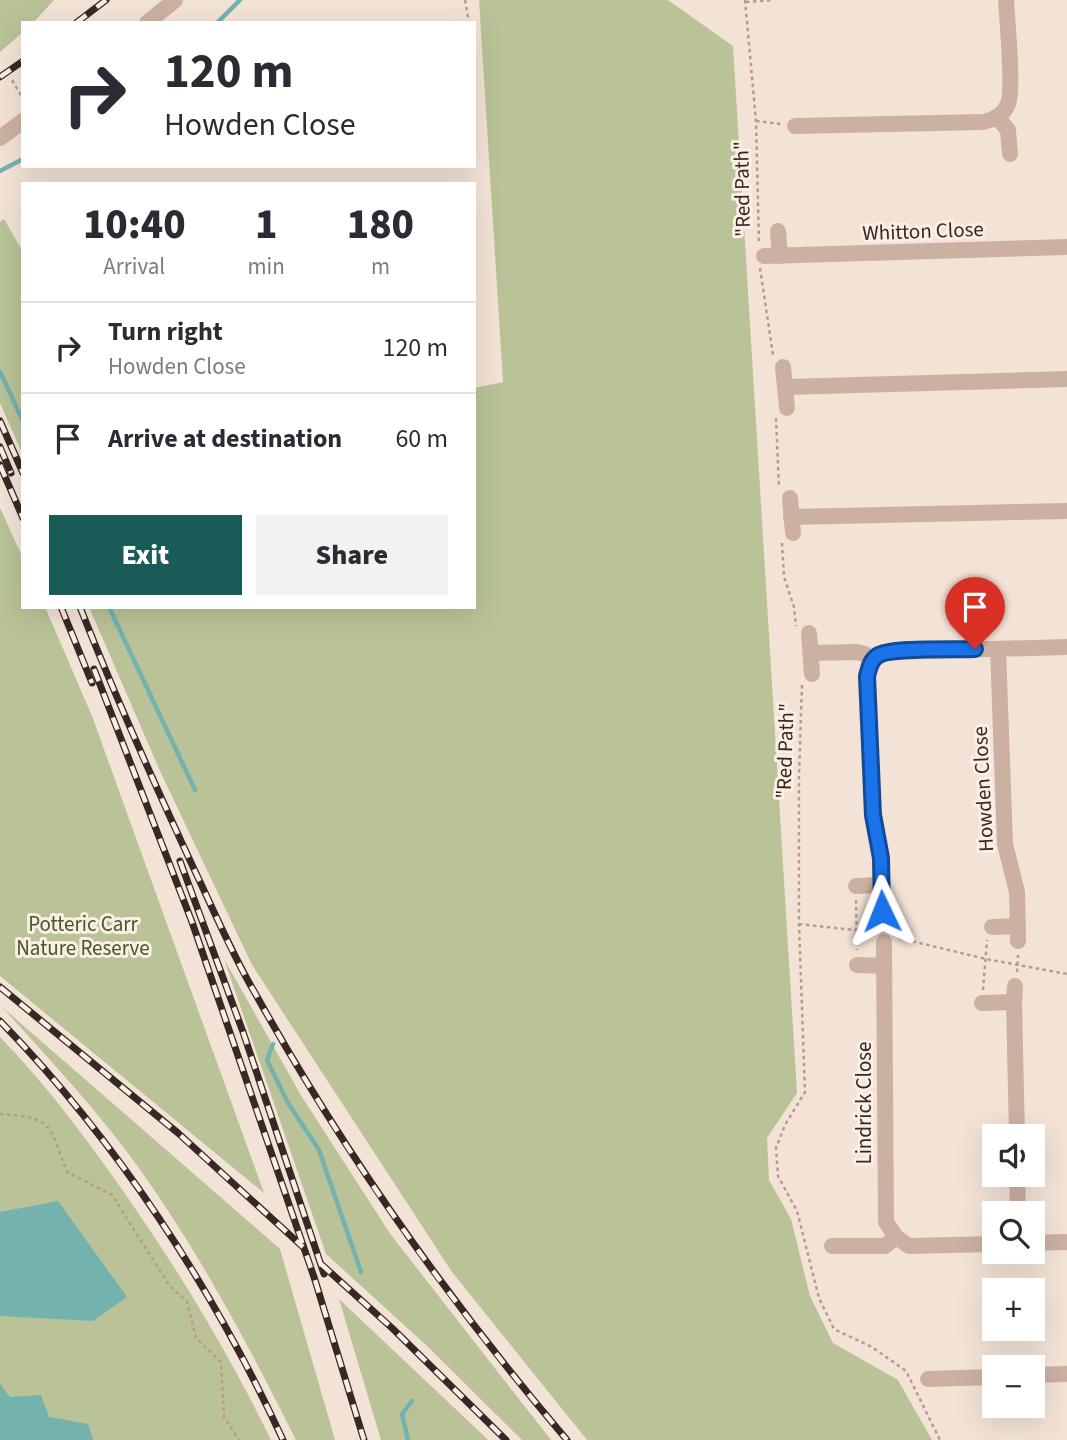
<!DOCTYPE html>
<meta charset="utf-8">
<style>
:root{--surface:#fff;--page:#f2f2f3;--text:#2b2b33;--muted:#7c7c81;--line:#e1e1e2;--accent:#185b57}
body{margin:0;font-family:"Source Sans 3",sans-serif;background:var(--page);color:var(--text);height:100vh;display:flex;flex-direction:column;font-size:26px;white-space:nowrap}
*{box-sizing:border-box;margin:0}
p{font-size:23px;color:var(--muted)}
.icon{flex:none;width:38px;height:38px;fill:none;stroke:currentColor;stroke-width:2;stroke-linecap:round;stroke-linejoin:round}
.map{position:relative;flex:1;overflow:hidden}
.drawer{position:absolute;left:21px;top:182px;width:455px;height:427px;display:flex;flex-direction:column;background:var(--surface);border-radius:0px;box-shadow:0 7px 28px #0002}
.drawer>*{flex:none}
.top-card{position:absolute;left:21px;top:21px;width:455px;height:147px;border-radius:0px;box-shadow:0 7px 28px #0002;background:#fff;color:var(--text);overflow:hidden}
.tools{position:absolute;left:982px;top:1124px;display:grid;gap:14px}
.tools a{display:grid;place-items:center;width:63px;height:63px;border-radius:0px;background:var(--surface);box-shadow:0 7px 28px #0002;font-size:35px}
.pin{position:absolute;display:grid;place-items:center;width:60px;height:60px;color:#fff;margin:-72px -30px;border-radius:50% 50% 50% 0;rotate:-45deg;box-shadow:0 0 7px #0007}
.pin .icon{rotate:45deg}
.me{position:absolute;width:77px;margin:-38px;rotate:358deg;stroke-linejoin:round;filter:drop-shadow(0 0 5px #0008)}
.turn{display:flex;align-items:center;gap:24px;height:147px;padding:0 28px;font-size:32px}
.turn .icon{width:91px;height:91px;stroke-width:2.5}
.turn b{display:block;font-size:49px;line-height:60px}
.eta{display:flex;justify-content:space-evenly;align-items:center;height:119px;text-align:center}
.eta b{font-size:42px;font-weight:800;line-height:49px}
.action{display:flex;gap:14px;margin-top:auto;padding:14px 28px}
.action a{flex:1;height:80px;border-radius:0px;background:var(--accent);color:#fff;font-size:28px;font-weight:800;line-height:80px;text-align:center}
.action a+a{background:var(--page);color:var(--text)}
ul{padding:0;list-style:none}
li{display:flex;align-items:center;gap:21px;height:91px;padding:0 28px;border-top:2px solid var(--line)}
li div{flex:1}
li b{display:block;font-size:26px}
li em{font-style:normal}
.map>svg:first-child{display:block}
.green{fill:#b9c397}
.water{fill:#74b2ae}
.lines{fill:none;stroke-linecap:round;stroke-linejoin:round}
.stream{stroke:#74b2ae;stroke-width:4.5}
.path{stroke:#b89a8d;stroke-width:2.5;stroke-dasharray:3.5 3.5;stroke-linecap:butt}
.minor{stroke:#ccb1a3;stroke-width:16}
.rail-casing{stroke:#362925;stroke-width:7}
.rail{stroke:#fbeee4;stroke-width:4.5;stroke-dasharray:13;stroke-linecap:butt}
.route-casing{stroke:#114b97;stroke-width:18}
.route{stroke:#1a73e8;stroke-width:12}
.labels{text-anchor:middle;stroke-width:6;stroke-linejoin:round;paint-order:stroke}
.street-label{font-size:21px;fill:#362925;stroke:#fbeee4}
.park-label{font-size:21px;fill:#4a5627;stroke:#fbeee4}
</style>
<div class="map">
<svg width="1067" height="1440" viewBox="0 0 1067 1440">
<rect width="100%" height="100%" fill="#f3e3d7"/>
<g class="green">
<path d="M0,0H54L33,23H23V32L0,52Z"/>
<path d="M479,0H668L733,46L797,1093L767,1138L769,1180L791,1219L810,1296L833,1343L898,1380L932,1440H587L452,1272L252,965L160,771L89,607H474V388L503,382Z"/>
<path d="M4,219L23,252V455L0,403V222Z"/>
<path d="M0,508L23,558V607H45L92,716L264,1193L0,976Z"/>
<path d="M224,959L302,1097L391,1235L551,1440H522L426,1345L326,1254Z"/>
<path d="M2,1007L280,1249L335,1440H296C249,1346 198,1250 136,1164C96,1109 48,1058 2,1007Z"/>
<path d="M0,1037C41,1079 77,1126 111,1174C172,1259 225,1346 271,1440H0Z"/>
<path d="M339,1299L483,1435L488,1440H381Z"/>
</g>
<g class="water">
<path d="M58,1201L127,1297L93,1321L0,1316V1212Z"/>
<path d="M0,1384L10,1397L41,1395L49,1417L88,1424L93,1440H0Z"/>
</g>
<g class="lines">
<g class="stream">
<path d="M217,23L240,0"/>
<path d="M0,171L23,159"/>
<path d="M0,372L23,421"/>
<path d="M109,607L195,790"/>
<path d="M273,1044L267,1060L288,1103L319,1150L361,1272"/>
<path d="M408,1440L402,1414L412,1401"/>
</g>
<g class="path">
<path d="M465,0L469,23"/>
<path d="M745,0L756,121L759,244"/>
<path d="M746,2L772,0"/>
<path d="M12,80L22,97"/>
<path d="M756,121L781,124"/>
<path d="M760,268L773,355"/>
<path d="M776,418L779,488"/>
<path d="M782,543L784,577L794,607L796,626"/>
<path d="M802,685L799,776V924L805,1092L785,1125L776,1148L778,1176L797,1211L819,1298L834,1329L872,1347L906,1371L940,1440"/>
<path d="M856,900L857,950"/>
<path d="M799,924L872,932"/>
<path d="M899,938L986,959L1067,974"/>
<path d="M1017,972L1018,955"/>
<path d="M983,990L987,940"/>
<path d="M0,1114C55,1118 48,1124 67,1172L112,1195L169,1285L187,1302L196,1338L221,1362L224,1417L239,1440"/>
</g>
<g class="minor">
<path d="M147,23L175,0"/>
<path d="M997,117L1008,130L1010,154"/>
<path d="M795,126L983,122C994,120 1004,114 1008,104C1014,89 1007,20 1006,0"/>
<path d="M0,138L23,121"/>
<path d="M778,231L780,256"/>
<path d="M764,256L1067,247"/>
<path d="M783,367L787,408"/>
<path d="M786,387L1067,379"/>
<path d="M790,498L793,533"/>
<path d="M791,517L1067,511"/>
<path d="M809,633L812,674"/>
<path d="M998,649L1005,844L1017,892L1018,941"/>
<path d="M811,653L857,652L865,654L873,661"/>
<path d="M856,886L881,885"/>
<path d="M882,911L881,858L873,815L867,676L873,661L886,652L1067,647"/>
<path d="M992,927L1018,926"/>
<path d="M884,942L886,1222L896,1237L909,1246L994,1244"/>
<path d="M857,965L884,966"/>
<path d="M1015,986L1014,1002L1017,1136"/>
<path d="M982,1003L1014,1002"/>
<path d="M1017,1174L1018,1213"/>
<path d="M1032,1243L1067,1242"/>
<path d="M832,1246H885L896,1237"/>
<path d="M1032,1375L1067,1374"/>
<path d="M928,1379L994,1377"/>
</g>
<g class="rail-casing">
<g id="rail">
<path d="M76,23L106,0"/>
<path d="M0,77L23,61"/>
<path d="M0,421L23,473"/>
<path d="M0,447L11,473"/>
<path d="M0,465L23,518"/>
<path d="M61,607L92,683"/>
<path d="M80,607C115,696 154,783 194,869C214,911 232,954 255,993C345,1155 447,1299 567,1440"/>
<path d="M94,669L192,922L315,1280L364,1440"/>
<path d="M180,861L243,1032L324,1274"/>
<path d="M0,987L178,1133L303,1247"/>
<path d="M0,1021C117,1141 213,1288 283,1440"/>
<path d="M321,1264L392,1328L506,1440"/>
</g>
</g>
<use href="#rail" class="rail"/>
</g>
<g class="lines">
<g class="route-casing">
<path id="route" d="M882,911L881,858L873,815L867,676C869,669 870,661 877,656C889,647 956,650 975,649"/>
</g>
<use href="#route" class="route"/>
</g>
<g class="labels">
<g class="street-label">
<text transform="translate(742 189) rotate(-91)" y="7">"Red Path"</text>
<text transform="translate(923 231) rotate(-2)" y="7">Whitton Close</text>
<text transform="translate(785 751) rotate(-88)" y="7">"Red Path"</text>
<text transform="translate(983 789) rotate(-93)" y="7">Howden Close</text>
<text transform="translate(864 1103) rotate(-90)" y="7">Lindrick Close</text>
</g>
<g class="park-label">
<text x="83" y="931">Potteric Carr<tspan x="83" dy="24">Nature Reserve</tspan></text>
</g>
</g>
</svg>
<div class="tools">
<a><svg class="icon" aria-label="sound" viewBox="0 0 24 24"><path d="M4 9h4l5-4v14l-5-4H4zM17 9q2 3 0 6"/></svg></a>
<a><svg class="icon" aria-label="search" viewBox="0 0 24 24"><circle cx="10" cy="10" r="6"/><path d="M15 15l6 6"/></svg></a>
<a>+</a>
<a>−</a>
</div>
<div class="pin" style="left:975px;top:649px;background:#d93025"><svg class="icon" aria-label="arrive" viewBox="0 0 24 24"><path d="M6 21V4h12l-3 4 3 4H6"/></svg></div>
<svg class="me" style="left:882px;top:911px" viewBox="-20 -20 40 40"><path d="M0-17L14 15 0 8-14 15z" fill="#1a73e8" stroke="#fff" stroke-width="4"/></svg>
<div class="top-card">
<div class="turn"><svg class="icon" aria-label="right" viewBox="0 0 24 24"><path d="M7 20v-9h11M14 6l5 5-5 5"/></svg><div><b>120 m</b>Howden Close</div></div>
</div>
<section class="drawer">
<div class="eta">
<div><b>10:40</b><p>Arrival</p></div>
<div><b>1</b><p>min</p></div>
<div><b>180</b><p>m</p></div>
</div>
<ul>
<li><svg class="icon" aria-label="right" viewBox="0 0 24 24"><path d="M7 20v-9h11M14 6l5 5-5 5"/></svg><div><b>Turn right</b><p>Howden Close</p></div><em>120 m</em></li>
<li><svg class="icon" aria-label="arrive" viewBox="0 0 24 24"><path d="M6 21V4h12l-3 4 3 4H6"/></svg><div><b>Arrive at destination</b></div><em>60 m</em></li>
</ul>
<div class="action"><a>Exit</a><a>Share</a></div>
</section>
</div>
